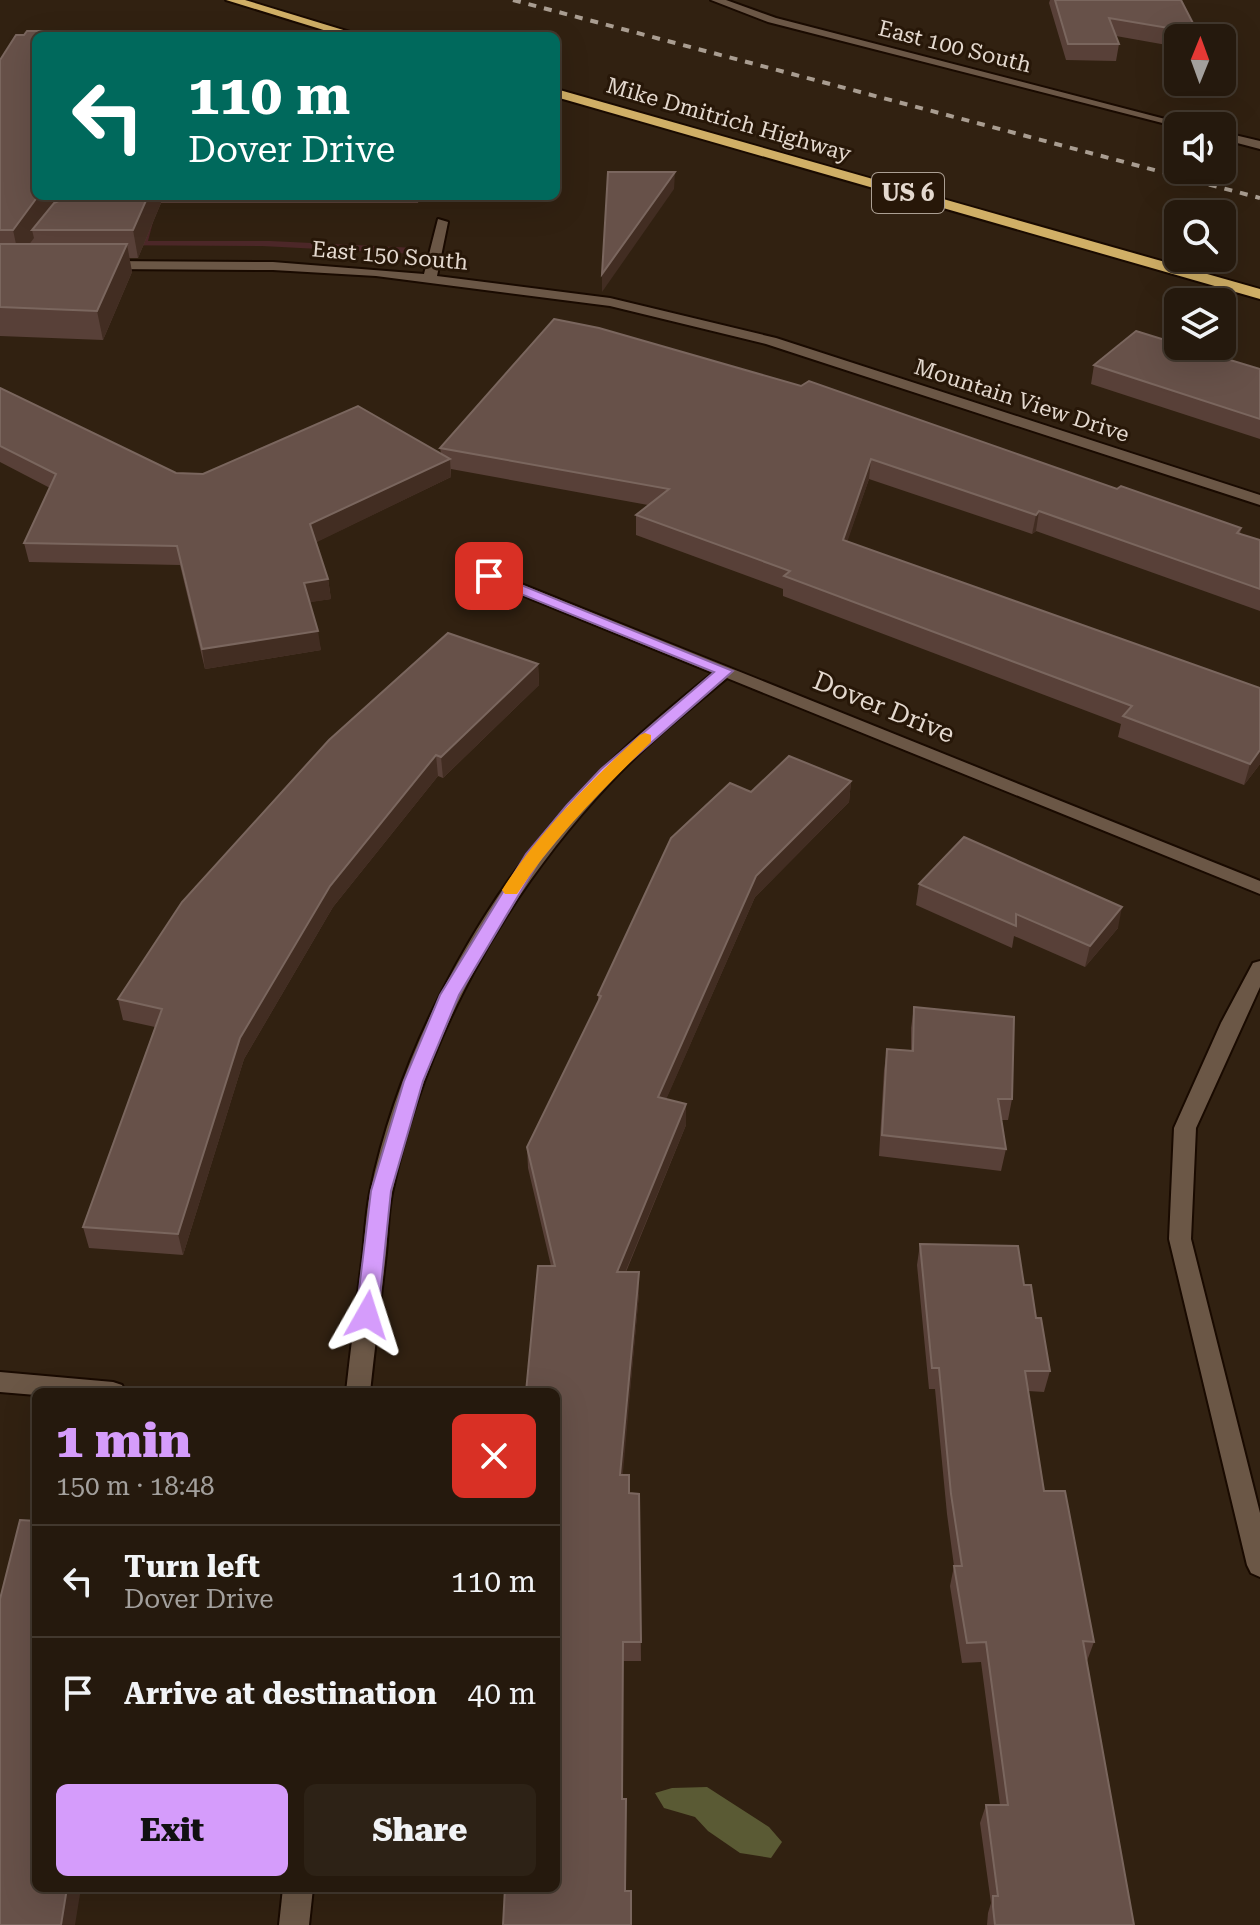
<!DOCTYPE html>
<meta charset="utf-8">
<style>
:root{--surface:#25190d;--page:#2d2216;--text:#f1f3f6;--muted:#a3a09d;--line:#42382e;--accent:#d59cfb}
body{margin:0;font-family:"Roboto Serif",serif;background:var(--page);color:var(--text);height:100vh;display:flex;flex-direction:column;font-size:30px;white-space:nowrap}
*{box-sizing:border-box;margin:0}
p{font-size:26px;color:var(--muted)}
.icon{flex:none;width:44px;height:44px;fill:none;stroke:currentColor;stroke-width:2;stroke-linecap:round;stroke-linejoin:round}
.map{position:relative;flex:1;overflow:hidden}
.sheet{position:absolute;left:32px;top:1388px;width:528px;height:504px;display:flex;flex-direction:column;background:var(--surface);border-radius:12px;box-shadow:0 8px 32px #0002,0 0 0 2px var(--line)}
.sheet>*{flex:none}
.guide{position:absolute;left:32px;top:32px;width:528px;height:168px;border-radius:12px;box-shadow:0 8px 32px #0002,0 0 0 2px var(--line);background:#00695c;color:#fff;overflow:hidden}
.needle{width:52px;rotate:1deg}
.tools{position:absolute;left:1164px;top:24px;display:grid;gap:16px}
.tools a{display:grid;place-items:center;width:72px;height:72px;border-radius:12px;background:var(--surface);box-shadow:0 8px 32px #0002,0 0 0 2px var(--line);font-size:40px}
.pin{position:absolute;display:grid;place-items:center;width:68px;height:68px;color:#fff;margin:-34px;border-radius:16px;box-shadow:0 4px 12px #0006}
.me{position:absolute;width:88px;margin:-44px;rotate:6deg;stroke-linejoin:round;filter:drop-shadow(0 0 6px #0008)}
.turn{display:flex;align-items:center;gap:28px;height:168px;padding:0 24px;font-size:36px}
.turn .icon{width:104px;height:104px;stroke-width:2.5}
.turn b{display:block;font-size:56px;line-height:68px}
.round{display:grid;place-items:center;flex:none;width:84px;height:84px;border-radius:12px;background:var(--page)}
.headline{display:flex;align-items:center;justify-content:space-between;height:136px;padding:0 24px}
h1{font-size:48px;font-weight:800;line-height:60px;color:var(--accent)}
.button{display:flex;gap:16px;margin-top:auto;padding:16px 24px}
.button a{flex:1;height:92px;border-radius:12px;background:var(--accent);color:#111;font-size:32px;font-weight:800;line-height:92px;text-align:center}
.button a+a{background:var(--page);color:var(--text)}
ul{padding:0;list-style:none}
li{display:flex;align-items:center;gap:24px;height:112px;padding:0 24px;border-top:2px solid var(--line)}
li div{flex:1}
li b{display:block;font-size:30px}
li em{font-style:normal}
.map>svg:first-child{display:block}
.green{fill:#4c2728}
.water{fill:#5a5a34}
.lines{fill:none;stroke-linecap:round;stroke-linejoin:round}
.minor-casing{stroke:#190a00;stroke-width:4}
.highway-casing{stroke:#190a00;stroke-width:4}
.minor{fill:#6b5746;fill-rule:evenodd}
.highway{fill:#d0af66;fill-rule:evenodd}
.rail{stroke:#a99d91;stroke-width:4;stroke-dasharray:8 8;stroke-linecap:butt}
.wall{fill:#584038}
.shaded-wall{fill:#422d22}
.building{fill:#675149;stroke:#7a665e;stroke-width:2}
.route{fill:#d59cfb;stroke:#8a65a3;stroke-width:2}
.slow{fill:#f59e0b}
.labels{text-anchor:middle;stroke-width:6;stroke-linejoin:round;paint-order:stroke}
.far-street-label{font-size:22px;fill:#e4d9cf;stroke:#271708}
.shield{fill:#271708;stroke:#ab9f93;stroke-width:2}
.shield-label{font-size:24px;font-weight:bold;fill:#e4d9cf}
.street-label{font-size:26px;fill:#e4d9cf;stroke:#271708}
</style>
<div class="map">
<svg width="1260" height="1925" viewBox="0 0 1260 1925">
<rect width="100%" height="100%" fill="#312111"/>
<path class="green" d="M106,222H153L148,241H270L416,248L415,254L262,246L75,245Z"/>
<path class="water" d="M707,1787L769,1827L782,1842L771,1858L740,1853L708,1831L695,1817L664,1808L655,1793L672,1788Z"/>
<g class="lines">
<g class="minor-casing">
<g id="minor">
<path d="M711,0H726L776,18L1192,126L1178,127L768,22Z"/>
<path d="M1222,132L1260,141V149L1222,139Z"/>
<path d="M438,219L448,222L437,276L610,298L776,338L1260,495V505L766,344L610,306L376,276L273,270L104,269L98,265L104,261L273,262L424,274Z"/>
<path d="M489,571L1260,881V894L727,678C686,712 645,745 609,784C503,897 424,1040 392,1193C388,1212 388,1233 386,1253C381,1299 375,1346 370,1392H346C351,1346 357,1300 363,1254C365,1233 366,1213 370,1193C401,1042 489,882 599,773C635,737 673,705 713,673L483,579V573Z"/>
<path d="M1260,961V987L1196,1128L1191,1239L1260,1513V1577L1251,1573L1247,1565L1169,1239L1174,1128L1221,1023L1253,963Z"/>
<path d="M0,1372L113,1382L122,1385L125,1392H36V1395L0,1392Z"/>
<path d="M283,1888H313L309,1925H279Z"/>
</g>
</g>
<g class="highway-casing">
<g id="highway">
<path d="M226,0H245L363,36H343Z"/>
<path d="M556,89L1260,289V299L556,97Z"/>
</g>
</g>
<use href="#minor" class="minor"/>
<use href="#highway" class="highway"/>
<path class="rail" d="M513,0L1260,198"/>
</g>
<g class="wall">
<path d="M1050,0H1181L1198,33L1197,38H1178V47L1116,36L1119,44L1116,61L1066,60L1049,3Z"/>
<path d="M0,60L36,196H420L418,203H161L138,258H129L132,272L103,340L0,336Z"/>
<path d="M554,319L1117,489L1241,528L1240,534L1260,540V611L1036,531L1032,534L869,479L847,541L1260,764L1244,785L1118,737L1121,724L783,596V589L636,535V515L648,505L451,469V477L316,542L328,579L331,599L309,602L321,650L205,669L180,565L29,562L24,543L50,488L0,462V388L176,473L203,474L441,453L440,448Z"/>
<path d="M1094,365L1260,369V439L1091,384Z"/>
<path d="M538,664L539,685L443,778L438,776L333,907L244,1059L183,1255L89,1248L83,1227L155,1027L123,1020L118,999Z"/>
<path d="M851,781L849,802L755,897L666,1099L686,1125L626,1272H639V1293L622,1475L629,1493L639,1494L641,1661H623L556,1888L551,1266L528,1168L527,1147L598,1003V995L751,792Z"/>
<path d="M919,884L1118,928L1085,967L1014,936L1012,948L916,905Z"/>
<path d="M914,1007L1012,1099L1008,1120H1001L1006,1149L1001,1171L879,1156L884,1070L887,1049L911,1050V1028Z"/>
<path d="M920,1244L1024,1285L1036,1318L1050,1371L1044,1392L1028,1391L1044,1491L1094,1642L1087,1661L1134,1925H987L988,1913L991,1903L980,1823L986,1805H1000L981,1662L962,1663L950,1586L954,1566L947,1514L935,1389H929L917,1265Z"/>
</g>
<g class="shaded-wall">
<path d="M675,172L674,189L602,292V274Z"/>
<path d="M38,196H108L32,230L34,238L19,258L13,230Z"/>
<path d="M148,196H160L161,203L138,258L133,230Z"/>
<path d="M127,244L132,272L103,340L97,311Z"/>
<path d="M450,459L451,477L313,544L310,524Z"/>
<path d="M871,459L869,479L841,560L843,540Z"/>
<path d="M1039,511L1036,531L1032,534L1036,515Z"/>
<path d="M328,579L331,599L306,603L304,583Z"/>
<path d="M318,631L321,650L205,669L202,649Z"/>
<path d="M538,664L539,685L443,778L441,757Z"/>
<path d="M1260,750V764L1244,785L1250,764Z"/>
<path d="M436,755L438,776L333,907L244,1059L183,1255L178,1234L240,1038L330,886Z"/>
<path d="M851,781L849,802L755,897L658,1118V1097L756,876Z"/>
<path d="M1122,907L1118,928L1085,967L1090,946Z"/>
<path d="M686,1104V1125L617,1292V1272Z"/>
<path d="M639,1272V1293L621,1495L620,1475Z"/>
<path d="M67,1888H81L75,1925H61Z"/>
</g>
<g class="building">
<path d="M1055,0H1181L1198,33L1109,18L1119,44H1068Z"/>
<path d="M27,31H182L200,36H36V196H38L13,230H0V60L16,35H24Z"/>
<path d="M608,172H675L602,274Z"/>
<path d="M70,196H148L133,230H32L54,203Z"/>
<path d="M0,244H127L97,311L0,307Z"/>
<path d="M554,319L599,328L801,386L809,381L1117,489L1121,486L1241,528L1237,533L1260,540V589L1039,511L1036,515L871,459L843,540L1260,688V750L1250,764L1123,716L1132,706L784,576L790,571L636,515L669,489L440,448Z"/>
<path d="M1136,331L1178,344V346H1184L1260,369V419L1094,365Z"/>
<path d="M0,388L176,473L203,474L358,406L450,459L310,524L328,579L304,583L318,631L202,649L177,546L24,543L56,474L0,446Z"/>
<path d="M448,633L538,664L441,757L436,755L330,886L240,1038L178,1234L83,1227L162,1009L118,999L182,902L329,740Z"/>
<path d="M789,756L851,781L756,876L658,1097L686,1104L617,1272H639L620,1475H629V1493L639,1494L641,1642H623L622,1799H626L625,1891H631V1925H503L505,1888H556V1392H526L538,1266H555L527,1147L601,996L598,995L671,838L730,783L751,792Z"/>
<path d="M964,837L1122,907L1090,946L1016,914V926L919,884Z"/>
<path d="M914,1007L1014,1017L1012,1099H998L1006,1149L882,1135L887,1049L913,1051Z"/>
<path d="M920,1244L1018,1246L1024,1285H1031L1036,1318H1041L1050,1371H1025L1044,1491H1065L1094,1642L1083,1641L1134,1925H995L993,1907V1896H998L986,1805H1008L986,1642L967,1643L954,1566H962L951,1494L939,1368H932Z"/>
<path d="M20,1520L36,1521V1888H67L61,1925H0V1599Z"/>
</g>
<path class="route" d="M489,572L733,671L612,777L579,812L539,861L459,995L423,1081L391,1191L378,1315L374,1321L367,1324L359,1321L356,1315L371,1191L404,1081L440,995L526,854L567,805L601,769L714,672L484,579L481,576Z"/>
<path class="slow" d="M645,733L651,735V742C602,790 555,836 517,894H505L502,890C540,830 589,783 640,735Z"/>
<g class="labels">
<g class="far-street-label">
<text transform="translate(955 46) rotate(14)" y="8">East 100 South</text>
<text transform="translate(729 119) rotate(16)" y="8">Mike Dmitrich Highway</text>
<text transform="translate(390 255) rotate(5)" y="8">East 150 South</text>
<text transform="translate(1022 400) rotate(18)" y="8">Mountain View Drive</text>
</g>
<rect class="shield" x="872" y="173" width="72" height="40" rx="6"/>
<g class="shield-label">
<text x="908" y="201">US 6</text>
</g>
<g class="street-label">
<text transform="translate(884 707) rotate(22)" y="9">Dover Drive</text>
</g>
</g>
</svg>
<div class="tools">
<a><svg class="needle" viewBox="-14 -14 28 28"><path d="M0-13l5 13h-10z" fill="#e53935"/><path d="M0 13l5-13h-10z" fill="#a3a09d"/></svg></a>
<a><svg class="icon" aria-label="sound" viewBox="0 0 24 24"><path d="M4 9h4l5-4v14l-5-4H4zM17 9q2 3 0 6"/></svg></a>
<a><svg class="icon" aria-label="search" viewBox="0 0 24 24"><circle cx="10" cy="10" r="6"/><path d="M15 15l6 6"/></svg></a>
<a><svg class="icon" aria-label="layers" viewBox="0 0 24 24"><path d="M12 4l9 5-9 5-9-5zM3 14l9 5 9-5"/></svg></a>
</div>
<div class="pin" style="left:489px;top:576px;background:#d93025"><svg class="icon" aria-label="arrive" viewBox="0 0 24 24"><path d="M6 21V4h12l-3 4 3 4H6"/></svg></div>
<svg class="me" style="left:367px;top:1315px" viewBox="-20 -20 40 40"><path d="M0-17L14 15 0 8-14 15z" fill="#d59cfb" stroke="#fff" stroke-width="4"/></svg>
<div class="guide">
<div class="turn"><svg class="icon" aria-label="left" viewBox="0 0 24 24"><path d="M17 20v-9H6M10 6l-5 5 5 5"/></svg><div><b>110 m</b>Dover Drive</div></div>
</div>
<section class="sheet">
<div class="headline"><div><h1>1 min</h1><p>150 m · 18:48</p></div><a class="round" style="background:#d93025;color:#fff"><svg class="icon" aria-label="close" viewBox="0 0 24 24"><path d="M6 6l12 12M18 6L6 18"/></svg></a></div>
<ul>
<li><svg class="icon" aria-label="left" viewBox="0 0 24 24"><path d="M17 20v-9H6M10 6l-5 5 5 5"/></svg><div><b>Turn left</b><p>Dover Drive</p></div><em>110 m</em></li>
<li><svg class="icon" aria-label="arrive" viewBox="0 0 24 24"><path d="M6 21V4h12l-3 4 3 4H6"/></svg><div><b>Arrive at destination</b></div><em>40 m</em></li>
</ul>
<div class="button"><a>Exit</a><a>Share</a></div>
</section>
</div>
